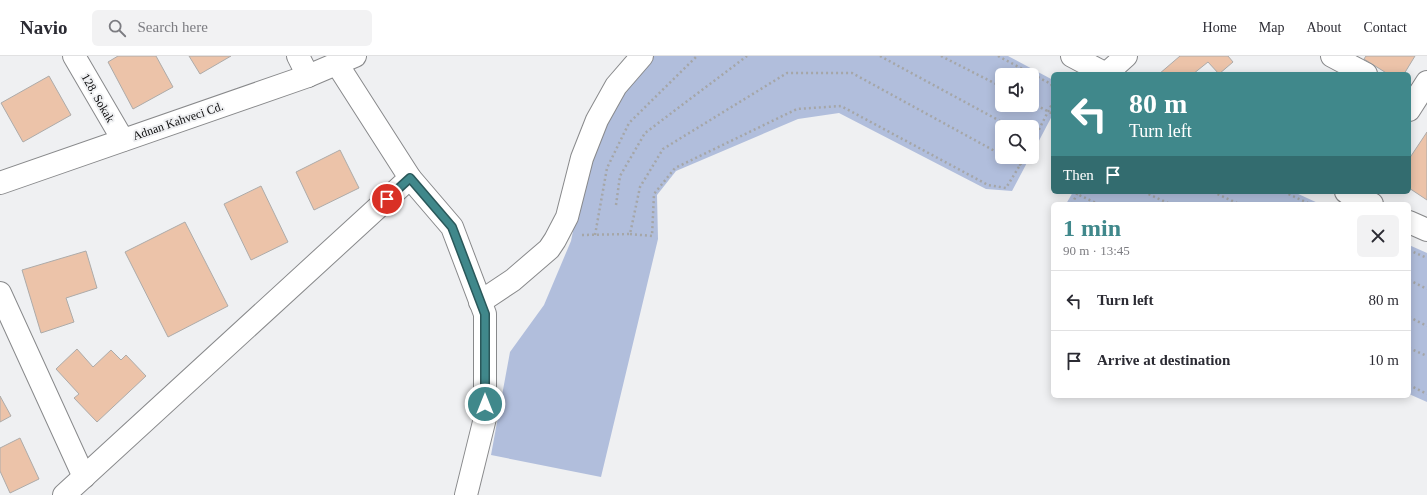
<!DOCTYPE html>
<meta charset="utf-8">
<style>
:root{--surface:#fff;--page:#f2f2f3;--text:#2b2b33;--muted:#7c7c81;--line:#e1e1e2;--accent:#40888b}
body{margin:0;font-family:"Times New Roman",serif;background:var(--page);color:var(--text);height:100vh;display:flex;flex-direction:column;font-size:15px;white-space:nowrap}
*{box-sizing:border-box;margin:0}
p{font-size:13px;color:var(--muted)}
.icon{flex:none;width:22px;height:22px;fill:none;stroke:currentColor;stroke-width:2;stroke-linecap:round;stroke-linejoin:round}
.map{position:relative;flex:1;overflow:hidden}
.side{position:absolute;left:1051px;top:146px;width:360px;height:196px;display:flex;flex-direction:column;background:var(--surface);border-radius:6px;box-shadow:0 2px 10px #0003}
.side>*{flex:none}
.top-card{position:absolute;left:1051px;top:16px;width:360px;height:122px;border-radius:6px;box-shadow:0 2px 10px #0003;background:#40888b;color:#fff;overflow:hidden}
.tools{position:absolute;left:995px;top:12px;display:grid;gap:8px}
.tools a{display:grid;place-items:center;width:44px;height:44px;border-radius:6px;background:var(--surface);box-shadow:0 2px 10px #0003;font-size:20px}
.pin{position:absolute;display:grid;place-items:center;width:34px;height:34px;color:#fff;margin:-17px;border:2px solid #fff;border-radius:50%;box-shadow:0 1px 4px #0007}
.me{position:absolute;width:44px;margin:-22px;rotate:0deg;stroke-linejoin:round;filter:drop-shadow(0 0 3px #0008)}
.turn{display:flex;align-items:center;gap:14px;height:84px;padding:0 12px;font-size:18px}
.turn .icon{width:52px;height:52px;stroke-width:2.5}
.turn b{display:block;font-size:28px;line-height:34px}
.then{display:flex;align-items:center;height:38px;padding:0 12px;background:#0003;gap:8px;font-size:15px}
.round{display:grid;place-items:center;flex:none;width:42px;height:42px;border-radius:6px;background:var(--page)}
.headline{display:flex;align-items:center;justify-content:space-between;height:68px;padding:0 12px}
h1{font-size:24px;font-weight:700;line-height:30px;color:var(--accent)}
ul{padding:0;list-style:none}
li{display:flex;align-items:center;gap:12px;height:60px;padding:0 12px;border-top:1px solid var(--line)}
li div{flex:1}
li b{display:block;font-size:15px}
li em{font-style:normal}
header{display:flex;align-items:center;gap:24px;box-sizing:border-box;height:56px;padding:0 20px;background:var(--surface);border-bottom:1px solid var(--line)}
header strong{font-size:19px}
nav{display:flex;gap:22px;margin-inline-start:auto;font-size:14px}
.search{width:280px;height:36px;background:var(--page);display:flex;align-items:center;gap:10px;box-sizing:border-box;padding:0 14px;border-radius:6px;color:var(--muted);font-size:15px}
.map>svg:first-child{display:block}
.green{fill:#b1bedc;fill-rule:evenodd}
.building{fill:#ecc3a9;stroke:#adaba9}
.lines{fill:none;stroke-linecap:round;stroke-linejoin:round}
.minor-casing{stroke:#88898b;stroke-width:24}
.path{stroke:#a5a6a7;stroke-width:2.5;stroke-dasharray:2 3;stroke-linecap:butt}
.minor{stroke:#fff;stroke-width:22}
.route-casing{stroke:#2a585a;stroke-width:10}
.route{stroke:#40888b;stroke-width:7}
.labels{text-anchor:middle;stroke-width:4;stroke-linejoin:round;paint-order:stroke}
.street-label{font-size:12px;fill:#0c0c0d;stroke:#eff0f2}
</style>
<header>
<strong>Navio</strong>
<div class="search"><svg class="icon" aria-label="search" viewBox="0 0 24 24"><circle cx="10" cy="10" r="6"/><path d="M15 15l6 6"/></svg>Search here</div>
<nav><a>Home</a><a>Map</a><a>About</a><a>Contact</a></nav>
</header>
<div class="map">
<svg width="1427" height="439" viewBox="0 0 1427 439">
<rect width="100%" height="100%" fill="#eff0f2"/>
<g class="green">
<path d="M654,0H1008L1053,24V58L1032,98V71H1002V101H1030L1012,135L986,133L839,57L798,63L676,115L657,139L658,183L601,421L491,399L510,296L544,249L571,185L590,91L622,40ZM1002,19H1032V49H1002Z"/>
<path d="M1073,136H1294L1320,148H1066Z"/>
<path d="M1409,189L1427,197V346L1409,338Z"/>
</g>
<g class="building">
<path d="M118,0H156L173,31L133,53L108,6Z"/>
<path d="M189,0H231L200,18Z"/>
<path d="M1180,0H1228L1233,6L1219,18L1208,6L1193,18H1159Z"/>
<path d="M1366,0H1415L1404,18H1388L1364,3Z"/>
<path d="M49,20L71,59L23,86L1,47Z"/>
<path d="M1427,76V144L1409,132V103Z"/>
<path d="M340,94L359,132L314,154L296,116Z"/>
<path d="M261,130L288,186L251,204L224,148Z"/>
<path d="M185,166L228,250L168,281L125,196Z"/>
<path d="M86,195L97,232L66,242L74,266L41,277L22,214Z"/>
<path d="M77,293L93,311L111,294L121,304L126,299L146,320L97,366L74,342L79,338L56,313Z"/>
<path d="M0,340L11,360L0,366Z"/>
<path d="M20,382L39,423L10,437L0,415V392Z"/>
</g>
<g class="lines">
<g class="minor-casing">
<g id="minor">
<path d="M74,0L123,84"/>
<path d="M298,0L308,20"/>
<path d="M1072,0L1106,18"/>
<path d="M1332,0L1366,18"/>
<path d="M1106,18L1126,0"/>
<path d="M1409,54L1427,26"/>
<path d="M410,122L452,171L485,258V362L466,439"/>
<path d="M0,127L308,20L355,0"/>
<path d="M1346,136L1372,148"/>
<path d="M1409,166L1427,174"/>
<path d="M0,237L84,421"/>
<path d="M480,246L513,224L549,193L555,184L567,161L582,102L597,64L616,30L642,0"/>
<path d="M64,439L410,122L337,8"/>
</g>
</g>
<g class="path">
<path d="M880,0L1011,71"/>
<path d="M941,0L1002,31"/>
<path d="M998,0L1051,28L1053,32"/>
<path d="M1032,47L1053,58"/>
<path d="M1032,87L1053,46"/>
<path d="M1006,101L1021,109"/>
<path d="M1078,136L1077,138L1098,148"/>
<path d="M1144,136L1170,148"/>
<path d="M1213,136L1239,148"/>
<path d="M1284,136L1310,148"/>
<path d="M1072,148L1077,138"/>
<path d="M616,149L620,120L645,77L747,0"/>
<path d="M630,178L652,180L654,138L675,112L797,53L841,50L988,129L1006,132L1025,101"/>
<path d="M582,179L630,178L640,131L663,93L787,17H852L1002,99"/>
<path d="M595,179L607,112L629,67L697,0"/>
<path d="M1409,194L1427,202"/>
<path d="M1409,224L1427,233"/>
<path d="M1409,261L1427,270"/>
<path d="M1409,292L1427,300"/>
<path d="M1409,329L1427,338"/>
</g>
<use href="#minor" class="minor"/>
</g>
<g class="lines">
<g class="route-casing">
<path id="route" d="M387,143L410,122L452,171L485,258V348"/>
</g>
<use href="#route" class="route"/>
</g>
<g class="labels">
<g class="street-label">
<text transform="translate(98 42) rotate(60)" y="4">128. Sokak</text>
<text transform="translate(178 65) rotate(-19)" y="4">Adnan Kahveci Cd.</text>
</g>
</g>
</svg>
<div class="tools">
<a><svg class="icon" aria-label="sound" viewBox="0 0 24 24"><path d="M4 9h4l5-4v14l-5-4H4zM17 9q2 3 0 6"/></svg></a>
<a><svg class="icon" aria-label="search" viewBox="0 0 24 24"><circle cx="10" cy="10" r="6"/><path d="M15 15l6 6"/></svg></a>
</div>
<div class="pin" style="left:387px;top:143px;background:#d93025"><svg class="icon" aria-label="arrive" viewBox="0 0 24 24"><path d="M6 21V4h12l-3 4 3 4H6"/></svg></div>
<svg class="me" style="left:485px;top:348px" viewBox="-20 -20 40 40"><circle r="17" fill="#40888b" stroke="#fff" stroke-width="3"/><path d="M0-11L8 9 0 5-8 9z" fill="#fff"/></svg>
<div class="top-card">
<div class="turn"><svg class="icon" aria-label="left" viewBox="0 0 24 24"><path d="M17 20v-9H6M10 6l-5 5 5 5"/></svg><div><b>80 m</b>Turn left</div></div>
<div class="then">Then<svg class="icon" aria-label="arrive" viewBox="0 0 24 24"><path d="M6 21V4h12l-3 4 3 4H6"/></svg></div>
</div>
<section class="side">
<div class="headline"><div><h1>1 min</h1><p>90 m · 13:45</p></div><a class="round"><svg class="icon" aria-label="close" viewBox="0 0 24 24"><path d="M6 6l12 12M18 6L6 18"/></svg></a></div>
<ul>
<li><svg class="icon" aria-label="left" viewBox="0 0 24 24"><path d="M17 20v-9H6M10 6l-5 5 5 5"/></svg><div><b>Turn left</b></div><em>80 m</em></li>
<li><svg class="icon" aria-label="arrive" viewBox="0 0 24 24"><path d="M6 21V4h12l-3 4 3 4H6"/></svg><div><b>Arrive at destination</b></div><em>10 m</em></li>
</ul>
</section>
</div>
